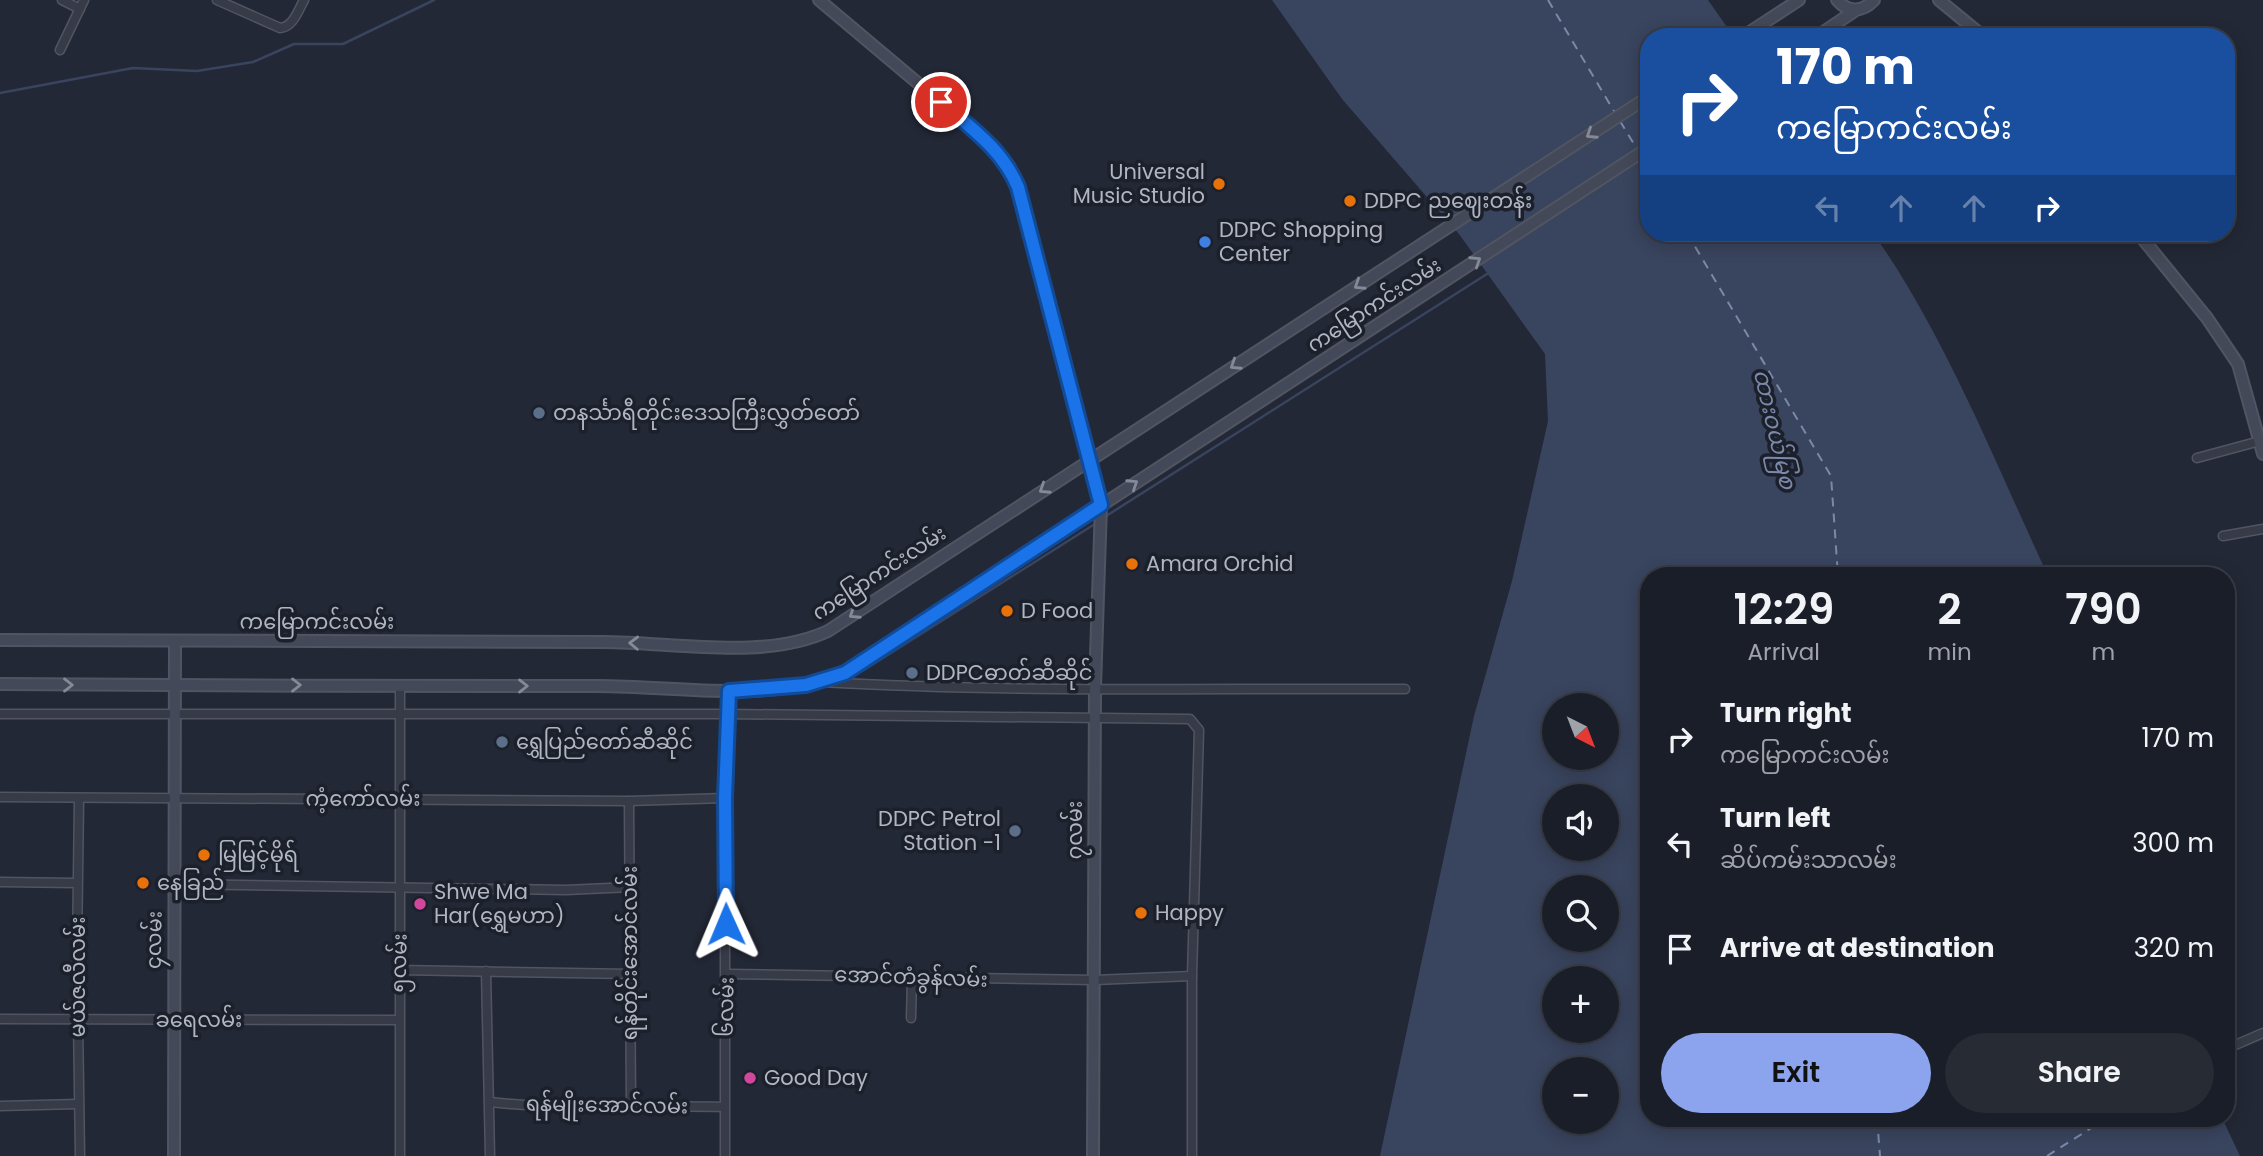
<!DOCTYPE html>
<meta charset="utf-8">
<style>
:root{--surface:#1a1e28;--page:#272b34;--text:#f1f3f6;--muted:#9fa2a8;--line:#383c45;--accent:#8ca4ed}
body{margin:0;font-family:Poppins,"Noto Sans Myanmar",sans-serif;background:var(--page);color:var(--text);height:100vh;display:flex;flex-direction:column;font-size:26px;white-space:nowrap}
*{box-sizing:border-box;margin:0}
p{font-size:23px;color:var(--muted)}
.icon{flex:none;width:38px;height:38px;fill:none;stroke:currentColor;stroke-width:2;stroke-linecap:round;stroke-linejoin:round}
.map{position:relative;flex:1;overflow:hidden}
.side{position:absolute;left:1640px;top:567px;width:595px;height:560px;display:flex;flex-direction:column;background:var(--surface);border-radius:28px;box-shadow:0 4px 18px #0003,0 0 0 2px var(--line)}
.side>*{flex:none}
.banner{position:absolute;left:1640px;top:28px;width:595px;height:214px;border-radius:28px;box-shadow:0 4px 18px #0003,0 0 0 2px var(--line);background:#1a4fa0;color:#fff;overflow:hidden}
.needle{width:46px;rotate:138deg}
.controls{position:absolute;left:1542px;top:693px;display:grid;gap:14px}
.controls a{display:grid;place-items:center;width:77px;height:77px;border-radius:50%;background:var(--surface);box-shadow:0 4px 18px #0003,0 0 0 2px var(--line);font-size:35px}
.pin{position:absolute;display:grid;place-items:center;width:60px;height:60px;color:#fff;margin:-30px;border:4px solid #fff;border-radius:50%;box-shadow:0 2px 7px #0007}
.me{position:absolute;width:77px;margin:-38px;rotate:359deg;stroke-linejoin:round;filter:drop-shadow(0 0 5px #0008)}
.turn{display:flex;align-items:center;gap:24px;height:147px;padding:0 21px;font-size:32px}
.turn .icon{width:91px;height:91px;stroke-width:2.5}
.turn b{display:block;font-size:49px;line-height:60px}
.lanes{display:flex;align-items:center;height:66px;padding:0 21px;background:#0003;justify-content:center;gap:35px;direction:ltr}
.lanes .off{opacity:.35}
.eta{display:flex;justify-content:space-evenly;align-items:center;height:119px;text-align:center}
.eta b{font-size:42px;font-weight:600;line-height:49px}
.action{display:flex;gap:14px;margin-top:auto;padding:14px 21px}
.action a{flex:1;height:80px;border-radius:42px;background:var(--accent);color:#111;font-size:28px;font-weight:600;line-height:80px;text-align:center}
.action a+a{background:var(--page);color:var(--text)}
ul{padding:0;list-style:none}
li{display:flex;align-items:center;gap:21px;height:105px;padding:0 21px}
li div{flex:1}
li b{display:block;font-size:26px}
li em{font-style:normal}
.map>svg:first-child{display:block}
.water{fill:#39445e;fill-rule:evenodd}
.lines{fill:none;stroke-linecap:round;stroke-linejoin:round}
.stream{stroke:#39445e;stroke-width:2.5}
.ferry{stroke:#7c88a9;stroke-width:2;stroke-dasharray:9 7;stroke-linecap:butt}
.street-casing{stroke:#515561;stroke-width:11}
.secondary-casing{stroke:#515561;stroke-width:14}
.street{stroke:#363b47;stroke-width:8}
.secondary{stroke:#444959;stroke-width:10}
.oneway{stroke:#858a99}
.route-casing{stroke:#114b97;stroke-width:18}
.route{stroke:#1a73e8;stroke-width:12}
.food-dot{fill:#e8710a;stroke:#1b202b;stroke-width:2.5}
.shop-dot{fill:#3f7fe0;stroke:#1b202b;stroke-width:2.5}
.service-dot{fill:#5c6f8a;stroke:#1b202b;stroke-width:2.5}
.hotel-dot{fill:#d1479c;stroke:#1b202b;stroke-width:2.5}
.labels{text-anchor:middle;stroke-width:7;stroke-linejoin:round;paint-order:stroke}
.poi-label{font-size:21px;fill:#b1b5c3;stroke:#1b202b;text-anchor:start}
.street-label{font-size:21px;fill:#b1b5c3;stroke:#1b202b}
.water-label{font-size:23px;font-style:italic;fill:#7c88a9;stroke:#1b202b}
</style>
<div class="map">
<svg width="2263" height="1156" viewBox="0 0 2263 1156">
<rect width="100%" height="100%" fill="#232836"/>
<path class="water" d="M1272,0H1708L1734,37H1648V233H1873C1944,333 1996,464 2048,576H1648V1118H2222L2240,1156H1380L1474,716L1512,581L1548,421L1545,354L1459,234L1342,99ZM1554,705H1606V758H1554ZM1554,796H1606V849H1554ZM1554,887H1606V940H1554ZM1554,978H1606V1031H1554ZM1554,1069H1606V1122H1554Z"/>
<g class="lines">
<g class="stream">
<path d="M0,93L133,68L197,71L253,62L294,44H343L434,0"/>
<path d="M1103,518L1487,274"/>
<path d="M864,670L1098,522"/>
</g>
<g class="ferry">
<path d="M1548,0L1615,113"/>
<path d="M1620,121L1637,149"/>
<path d="M1642,157L1648,169"/>
<path d="M1687,233L1831,476L1838,576"/>
<path d="M1877,1118L1880,1156"/>
<path d="M2047,1156L2107,1118"/>
</g>
<g class="street-casing">
<g id="street">
<path d="M62,0L80,9"/>
<path d="M217,0L280,28C293,27 298,11 304,0"/>
<path d="M60,50L84,0"/>
<path d="M2197,458L2260,441"/>
<path d="M2223,536L2263,529"/>
<path d="M822,682C1016,693 1211,688 1405,689"/>
<path d="M0,714H728L1190,719L1199,730L1192,976L1094,980L727,974"/>
<path d="M0,797L629,801L725,798"/>
<path d="M79,799L77,951L80,1156"/>
<path d="M629,801L631,1105"/>
<path d="M0,882L77,883"/>
<path d="M174,884L566,890L631,887"/>
<path d="M399,970L631,974"/>
<path d="M486,971L490,1156"/>
<path d="M1192,976V1156"/>
<path d="M911,1018L912,978"/>
<path d="M0,1019L398,1020"/>
<path d="M2226,1049L2263,1033"/>
<path d="M490,1102C568,1111 646,1105 724,1107"/>
<path d="M0,1106L78,1104"/>
<path d="M400,1156V686"/>
<path d="M725,1156V798L729,691"/>
</g>
</g>
<g class="secondary-casing">
<g id="secondary">
<path d="M819,0L995,148L1009,166L1018,187L1101,505L1095,687L1093,1156"/>
<path d="M1837,0C1848,13 1863,12 1874,0"/>
<path d="M1939,0L1984,37"/>
<path d="M1742,37L1799,0"/>
<path d="M1816,37L1856,10"/>
<path d="M2138,233L2207,318L2238,364L2263,454"/>
<path d="M0,640C201,641 402,642 603,642C672,642 764,661 828,631L1648,97"/>
<path d="M0,684C199,685 399,687 598,686C679,686 767,704 845,673L1648,148"/>
<path d="M174,1156L175,641"/>
</g>
</g>
<use href="#street" class="street"/>
<use href="#secondary" class="secondary"/>
</g>
<defs><path id="oneway-chevron" d="M-2-3.5L2.5 0L-2 3.5" fill="none" stroke-width="1.6" stroke-linecap="round" stroke-linejoin="round" transform="scale(1.75)"/></defs>
<g class="oneway">
<use href="#oneway-chevron" transform="translate(1591 134) rotate(147)"/>
<use href="#oneway-chevron" transform="translate(1476 261) rotate(-33)"/>
<use href="#oneway-chevron" transform="translate(1359 285) rotate(147)"/>
<use href="#oneway-chevron" transform="translate(1235 365) rotate(147)"/>
<use href="#oneway-chevron" transform="translate(1133 484) rotate(-33)"/>
<use href="#oneway-chevron" transform="translate(1044 489) rotate(147)"/>
<use href="#oneway-chevron" transform="translate(854 614) rotate(147)"/>
<use href="#oneway-chevron" transform="translate(634 643) rotate(-178)"/>
<use href="#oneway-chevron" transform="translate(68 685)"/>
<use href="#oneway-chevron" transform="translate(296 685)"/>
<use href="#oneway-chevron" transform="translate(523 686)"/>
</g>
<g class="lines">
<g class="route-casing">
<path id="route" d="M726,924L725,798L729,691L806,685L845,673L1101,505L1018,187C1002,149 971,128 941,102"/>
</g>
<use href="#route" class="route"/>
</g>
<g class="food-dot">
<circle cx="1219" cy="184" r="7"/>
<circle cx="1350" cy="201" r="7"/>
<circle cx="1132" cy="564" r="7"/>
<circle cx="1007" cy="611" r="7"/>
<circle cx="204" cy="855" r="7"/>
<circle cx="143" cy="883" r="7"/>
<circle cx="1141" cy="913" r="7"/>
</g>
<circle class="shop-dot" cx="1205" cy="242" r="7"/>
<g class="service-dot">
<circle cx="539" cy="413" r="7"/>
<circle cx="912" cy="673" r="7"/>
<circle cx="502" cy="742" r="7"/>
<circle cx="1015" cy="831" r="7"/>
</g>
<g class="hotel-dot">
<circle cx="420" cy="904" r="7"/>
<circle cx="750" cy="1078" r="7"/>
</g>
<g class="labels">
<g class="poi-label">
<text x="1205" y="179" text-anchor="end">Universal<tspan x="1205" dy="24">Music Studio</tspan></text>
<text x="1364" y="208">DDPC ညဈေးတန်း</text>
<text x="1219" y="237">DDPC Shopping<tspan x="1219" dy="24">Center</tspan></text>
<text x="553" y="420">တနင်္သာရီတိုင်းဒေသကြီးလွှတ်တော်</text>
<text x="1146" y="571">Amara Orchid</text>
<text x="1021" y="618">D Food</text>
<text x="926" y="680">DDPCဓာတ်ဆီဆိုင်</text>
<text x="516" y="749">ရွှေပြည်တော်ဆီဆိုင်</text>
<text x="1001" y="826" text-anchor="end">DDPC Petrol<tspan x="1001" dy="24">Station -1</tspan></text>
<text x="218" y="862">မြမြင့်မိုရ်</text>
<text x="157" y="890">နေခြည်</text>
<text x="434" y="899">Shwe Ma<tspan x="434" dy="24">Har(‌‌ရွှေမဟာ)</tspan></text>
<text x="1155" y="920">Happy</text>
<text x="764" y="1085">Good Day</text>
</g>
<g class="street-label">
<text transform="translate(1374 305) rotate(-33)" y="7">ကမြောကင်းလမ်း</text>
<text transform="translate(879 573) rotate(-33)" y="7">ကမြောကင်းလမ်း</text>
<text x="317" y="629">ကမြောကင်းလမ်း</text>
<text x="363" y="806">ကံ့ကော်လမ်း</text>
<text transform="translate(1075 830) rotate(-90)" y="7">၇လမ်း</text>
<text transform="translate(154 940) rotate(-89)" y="7">၄လမ်း</text>
<text transform="translate(630 953) rotate(-90)" y="7">ရန်တိုင်းအောင်လမ်း</text>
<text transform="translate(399 963) rotate(-89)" y="7">၅လမ်း</text>
<text transform="translate(78 977) rotate(-90)" y="7">မယ်ဇလီလမ်း</text>
<text transform="translate(911 977) rotate(2)" y="7">အောင်တံခွန်လမ်း</text>
<text transform="translate(726 1007) rotate(-89)" y="7">၆လမ်း</text>
<text x="199" y="1027">ခရေလမ်း</text>
<text transform="translate(607 1105) rotate(1)" y="7">ရန်မျိုးအောင်လမ်း</text>
</g>
<g class="water-label">
<text transform="translate(1775 429) rotate(77)" y="8">ထားဝယ်မြစ</text>
</g>
</g>
</svg>
<div class="controls">
<a><svg class="needle" viewBox="-14 -14 28 28"><path d="M0-13l5 13h-10z" fill="#e53935"/><path d="M0 13l5-13h-10z" fill="#9fa2a8"/></svg></a>
<a><svg class="icon" aria-label="sound" viewBox="0 0 24 24"><path d="M4 9h4l5-4v14l-5-4H4zM17 9q2 3 0 6"/></svg></a>
<a><svg class="icon" aria-label="search" viewBox="0 0 24 24"><circle cx="10" cy="10" r="6"/><path d="M15 15l6 6"/></svg></a>
<a>+</a>
<a>−</a>
</div>
<div class="pin" style="left:941px;top:102px;background:#d93025"><svg class="icon" aria-label="arrive" viewBox="0 0 24 24"><path d="M6 21V4h12l-3 4 3 4H6"/></svg></div>
<svg class="me" style="left:726px;top:924px" viewBox="-20 -20 40 40"><path d="M0-17L14 15 0 8-14 15z" fill="#1a73e8" stroke="#fff" stroke-width="4"/></svg>
<div class="banner">
<div class="turn"><svg class="icon" aria-label="right" viewBox="0 0 24 24"><path d="M7 20v-9h11M14 6l5 5-5 5"/></svg><div><b>170 m</b>ကမြောကင်းလမ်း</div></div>
<div class="lanes"><svg class="icon off" aria-label="left" viewBox="0 0 24 24"><path d="M17 20v-9H6M10 6l-5 5 5 5"/></svg><svg class="icon off" aria-label="ahead" viewBox="0 0 24 24"><path d="M12 20V5M6 11l6-6 6 6"/></svg><svg class="icon off" aria-label="ahead" viewBox="0 0 24 24"><path d="M12 20V5M6 11l6-6 6 6"/></svg><svg class="icon" aria-label="right" viewBox="0 0 24 24"><path d="M7 20v-9h11M14 6l5 5-5 5"/></svg></div>
</div>
<section class="side">
<div class="eta">
<div><b>12:29</b><p>Arrival</p></div>
<div><b>2</b><p>min</p></div>
<div><b>790</b><p>m</p></div>
</div>
<ul>
<li><svg class="icon" aria-label="right" viewBox="0 0 24 24"><path d="M7 20v-9h11M14 6l5 5-5 5"/></svg><div><b>Turn right</b><p>ကမြောကင်းလမ်း</p></div><em>170 m</em></li>
<li><svg class="icon" aria-label="left" viewBox="0 0 24 24"><path d="M17 20v-9H6M10 6l-5 5 5 5"/></svg><div><b>Turn left</b><p>ဆိပ်ကမ်းသာလမ်း</p></div><em>300 m</em></li>
<li><svg class="icon" aria-label="arrive" viewBox="0 0 24 24"><path d="M6 21V4h12l-3 4 3 4H6"/></svg><div><b>Arrive at destination</b></div><em>320 m</em></li>
</ul>
<div class="action"><a>Exit</a><a>Share</a></div>
</section>
</div>
